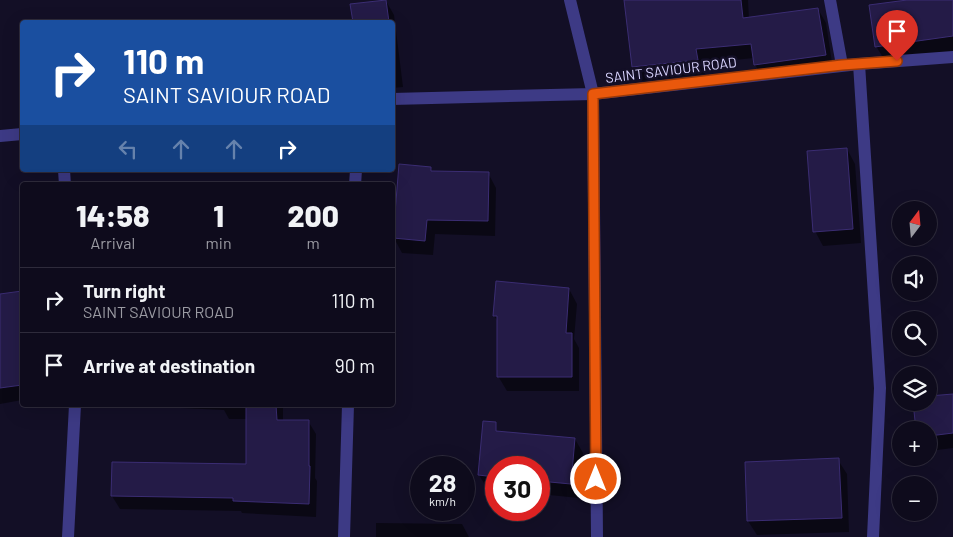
<!DOCTYPE html>
<meta charset="utf-8">
<style>
:root{--surface:#0e0b1c;--page:#171425;--text:#f1f3f6;--muted:#9b9ba3;--line:#2e2b3b}
body{margin:0;font-family:Barlow,sans-serif;background:var(--page);color:var(--text);height:100vh;display:flex;flex-direction:column;font-size:19px;white-space:nowrap}
*{box-sizing:border-box;margin:0}
p{font-size:16px;color:var(--muted)}
.icon{flex:none;width:28px;height:28px;fill:none;stroke:currentColor;stroke-width:2;stroke-linecap:round;stroke-linejoin:round}
.map{position:relative;flex:1;overflow:hidden}
.drawer{position:absolute;left:20px;top:182px;width:375px;height:225px;display:flex;flex-direction:column;background:var(--surface);border-radius:5px;box-shadow:0 5px 20px #0002,0 0 0 1px var(--line)}
.drawer>*{flex:none}
.guide{position:absolute;left:20px;top:20px;width:375px;height:152px;border-radius:5px;box-shadow:0 5px 20px #0002,0 0 0 1px var(--line);background:#1a4fa0;color:#fff;overflow:hidden}
.needle{width:32px;rotate:16deg}
.tools{position:absolute;left:892px;top:201px;display:grid;gap:10px}
.tools a{display:grid;place-items:center;width:45px;height:45px;border-radius:50%;background:var(--surface);box-shadow:0 5px 20px #0002,0 0 0 1px var(--line);font-size:25px}
.speed{position:absolute;left:410px;top:456px;display:flex;gap:10px;font-size:25px;font-weight:700;text-align:center}
.speed>*{display:grid;place-content:center;width:65px;height:65px;border-radius:50%;background:var(--surface);box-shadow:0 5px 20px #0002,0 0 0 1px var(--line);line-height:1}
.speed small{font-size:12px;font-weight:400}
.speed .limit{border:8px solid #d22;background:#fff;color:#111}
.pin{position:absolute;display:grid;place-items:center;width:42px;height:42px;color:#fff;margin:-51px -21px;border-radius:50% 50% 50% 0;rotate:-45deg;box-shadow:0 0 5px #0007}
.pin .icon{rotate:45deg}
.me{position:absolute;width:55px;margin:-28px;rotate:0deg;stroke-linejoin:round;filter:drop-shadow(0 0 4px #0008)}
.turn{display:flex;align-items:center;gap:18px;height:105px;padding:0 20px;font-size:22px}
.turn .icon{width:65px;height:65px;stroke-width:2.5}
.turn b{display:block;font-size:35px;line-height:42px}
.lanes{display:flex;align-items:center;height:48px;padding:0 20px;background:#0003;justify-content:center;gap:25px;direction:ltr}
.lanes .off{opacity:.35}
.eta{display:flex;justify-content:space-evenly;align-items:center;height:85px;text-align:center}
.eta b{font-size:30px;font-weight:800;line-height:35px}
ul{padding:0;list-style:none}
li{display:flex;align-items:center;gap:15px;height:65px;padding:0 20px;border-top:1px solid var(--line)}
li div{flex:1}
li b{display:block;font-size:19px}
li em{font-style:normal}
.map>svg:first-child{display:block}
.shadow{fill:#0007}
.building{fill:#241b47;stroke:#3b2d73}
.lines{fill:none;stroke-linecap:round;stroke-linejoin:round}
.minor{stroke:#3d3a85;stroke-width:12}
.tertiary{stroke:#3d3a85;stroke-width:12}
.route-casing{stroke:#983908;stroke-width:12}
.route{stroke:#ea580c;stroke-width:9}
.labels{text-anchor:middle;stroke-width:5;stroke-linejoin:round;paint-order:stroke}
.street-label{font-size:14px;fill:#d9d4ff;stroke:#130f26}
</style>
<div class="map">
<svg width="953" height="537" viewBox="0 0 953 537">
<rect width="100%" height="100%" fill="#130f26"/>
<g class="shadow">
<path d="M625,0H748L749,19L818,9L826,23L833,69L764,79L755,65L754,58L704,63L705,74L641,81L633,67Z"/>
<path d="M916,0H953V52L885,61L876,46Z"/>
<path d="M386,1L394,15L403,87L392,88V22H354L352,5Z"/>
<path d="M847,149L855,164L861,243L823,246L815,231Z"/>
<path d="M431,168L433,172L488,173L496,188L495,236L435,234L433,255L402,253L394,238Z"/>
<path d="M569,289L577,304L574,339L579,348V391H507L498,376L499,323L494,316Z"/>
<path d="M22,292V400L0,404V295Z"/>
<path d="M953,395V448L929,451V430H917L929,402V398Z"/>
<path d="M116,405H283V421H308L316,434L315,478L317,481L316,517L242,513L241,511L120,509L112,496L113,463L247,465V419H229L224,410Z"/>
<path d="M484,431L575,439L583,453L579,498L539,494V468H496V490H488L479,475Z"/>
<path d="M838,460L847,474L849,532L757,535L748,521Z"/>
<path d="M376,523L462,524L469,537H376Z"/>
</g>
<g class="building">
<path d="M386,0L389,22H353L350,4Z"/>
<path d="M624,0H741L743,18L818,8L826,55L754,65L751,44L696,49L698,60L632,67Z"/>
<path d="M907,0H953V36L875,47L869,5Z"/>
<path d="M847,148L853,229L813,232L807,151Z"/>
<path d="M399,164L431,167V171L489,172L488,221L427,220L425,241L393,238Z"/>
<path d="M496,281L569,288L566,333H572V377H497V316H493Z"/>
<path d="M22,291V385L0,388V294Z"/>
<path d="M953,394V433L929,436V430H916L913,402H929V396Z"/>
<path d="M246,405H276L277,420H309V466H310L309,504L233,501V498L111,496L112,462L246,464Z"/>
<path d="M483,421L496,422V431L575,438L571,484L539,481V468H496V477L478,475Z"/>
<path d="M839,458L842,518L747,521L745,462Z"/>
</g>
<g class="lines">
<g class="minor">
<path d="M570,0L593,94L597,537"/>
<path d="M830,0L842,65"/>
<path d="M859,64L880,388L873,537"/>
<path d="M64,170L65,185"/>
<path d="M355,185L356,170"/>
<path d="M68,537L75,405"/>
<path d="M344,537L348,405"/>
</g>
<g class="tertiary">
<path d="M392,99L593,94L859,64L953,57"/>
<path d="M0,136L22,134"/>
</g>
</g>
<g class="lines">
<g class="route-casing">
<path id="route" d="M596,479L593,94L842,65L897,61"/>
</g>
<use href="#route" class="route"/>
</g>
<g class="labels">
<g class="street-label">
<text transform="translate(671 70) rotate(-7)" y="5">SAINT SAVIOUR ROAD</text>
</g>
</g>
</svg>
<div class="tools">
<a><svg class="needle" viewBox="-14 -14 28 28"><path d="M0-13l5 13h-10z" fill="#e53935"/><path d="M0 13l5-13h-10z" fill="#9b9ba3"/></svg></a>
<a><svg class="icon" aria-label="sound" viewBox="0 0 24 24"><path d="M4 9h4l5-4v14l-5-4H4zM17 9q2 3 0 6"/></svg></a>
<a><svg class="icon" aria-label="search" viewBox="0 0 24 24"><circle cx="10" cy="10" r="6"/><path d="M15 15l6 6"/></svg></a>
<a><svg class="icon" aria-label="layers" viewBox="0 0 24 24"><path d="M12 4l9 5-9 5-9-5zM3 14l9 5 9-5"/></svg></a>
<a>+</a>
<a>−</a>
</div>
<div class="speed"><div>28<small>km/h</small></div><div class="limit">30</div></div>
<div class="pin" style="left:897px;top:61px;background:#d93025"><svg class="icon" aria-label="arrive" viewBox="0 0 24 24"><path d="M6 21V4h12l-3 4 3 4H6"/></svg></div>
<svg class="me" style="left:596px;top:479px" viewBox="-20 -20 40 40"><circle r="17" fill="#ea580c" stroke="#fff" stroke-width="3"/><path d="M0-11L8 9 0 5-8 9z" fill="#fff"/></svg>
<div class="guide">
<div class="turn"><svg class="icon" aria-label="right" viewBox="0 0 24 24"><path d="M7 20v-9h11M14 6l5 5-5 5"/></svg><div><b>110 m</b>SAINT SAVIOUR ROAD</div></div>
<div class="lanes"><svg class="icon off" aria-label="left" viewBox="0 0 24 24"><path d="M17 20v-9H6M10 6l-5 5 5 5"/></svg><svg class="icon off" aria-label="ahead" viewBox="0 0 24 24"><path d="M12 20V5M6 11l6-6 6 6"/></svg><svg class="icon off" aria-label="ahead" viewBox="0 0 24 24"><path d="M12 20V5M6 11l6-6 6 6"/></svg><svg class="icon" aria-label="right" viewBox="0 0 24 24"><path d="M7 20v-9h11M14 6l5 5-5 5"/></svg></div>
</div>
<section class="drawer">
<div class="eta">
<div><b>14:58</b><p>Arrival</p></div>
<div><b>1</b><p>min</p></div>
<div><b>200</b><p>m</p></div>
</div>
<ul>
<li><svg class="icon" aria-label="right" viewBox="0 0 24 24"><path d="M7 20v-9h11M14 6l5 5-5 5"/></svg><div><b>Turn right</b><p>SAINT SAVIOUR ROAD</p></div><em>110 m</em></li>
<li><svg class="icon" aria-label="arrive" viewBox="0 0 24 24"><path d="M6 21V4h12l-3 4 3 4H6"/></svg><div><b>Arrive at destination</b></div><em>90 m</em></li>
</ul>
</section>
</div>
